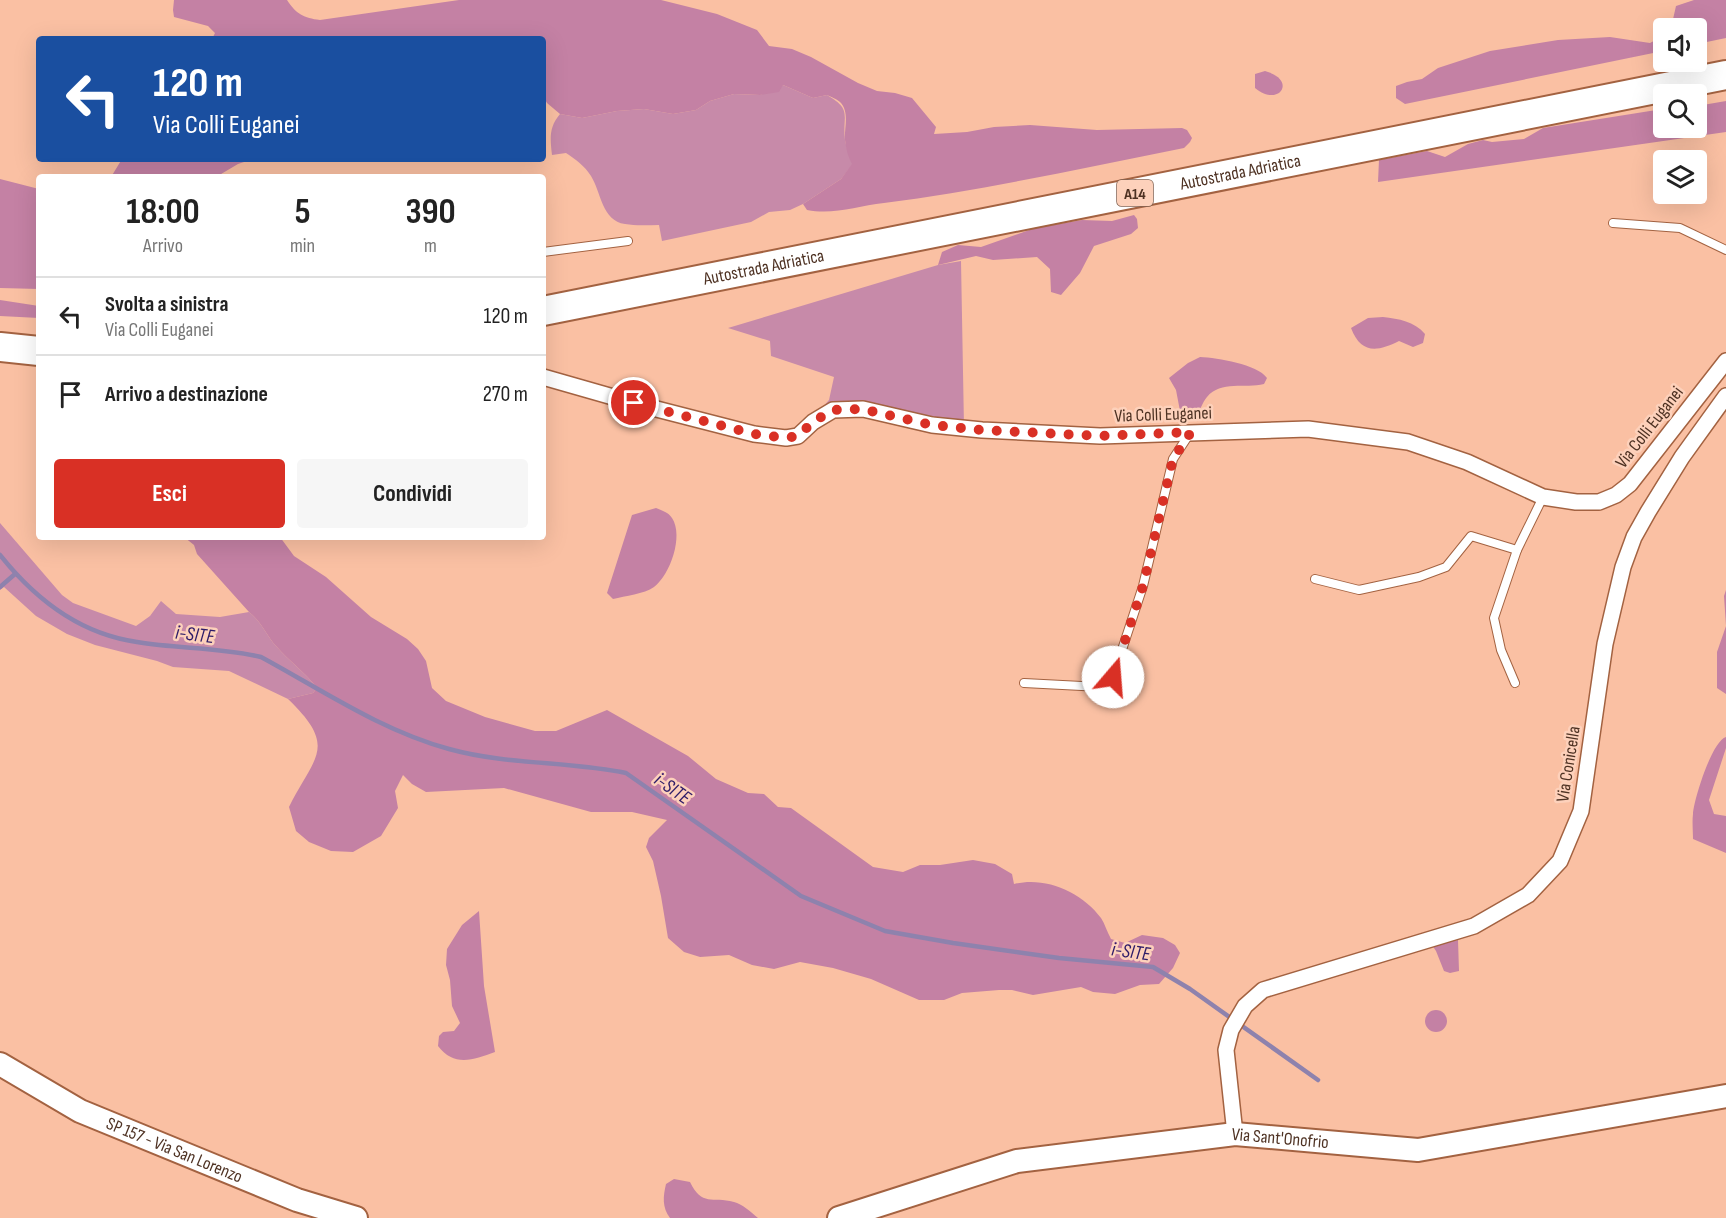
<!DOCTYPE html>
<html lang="it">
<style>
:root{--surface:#fff;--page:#f6f6f6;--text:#222;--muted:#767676;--line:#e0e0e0;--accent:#d93025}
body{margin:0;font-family:"Sofia Sans Condensed",sans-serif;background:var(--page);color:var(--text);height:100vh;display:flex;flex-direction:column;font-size:22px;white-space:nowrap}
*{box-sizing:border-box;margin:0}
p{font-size:20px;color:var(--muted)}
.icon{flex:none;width:33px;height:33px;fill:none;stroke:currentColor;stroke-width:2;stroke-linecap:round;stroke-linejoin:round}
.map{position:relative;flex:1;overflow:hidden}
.drawer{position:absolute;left:36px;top:174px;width:510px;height:366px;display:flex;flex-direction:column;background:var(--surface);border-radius:6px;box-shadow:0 6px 24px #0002}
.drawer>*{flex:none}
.banner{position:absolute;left:36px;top:36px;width:510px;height:126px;border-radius:6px;box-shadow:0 6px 24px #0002;background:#1a4fa0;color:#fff;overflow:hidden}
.controls{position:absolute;left:1653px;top:18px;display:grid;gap:12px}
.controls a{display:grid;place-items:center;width:54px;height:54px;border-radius:6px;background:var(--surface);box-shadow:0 6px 24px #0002;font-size:30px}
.pin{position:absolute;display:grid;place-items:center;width:51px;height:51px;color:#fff;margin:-26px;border:3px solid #fff;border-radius:50%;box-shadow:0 2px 6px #0007}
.me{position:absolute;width:66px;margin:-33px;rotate:18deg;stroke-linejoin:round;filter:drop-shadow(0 0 4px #0008)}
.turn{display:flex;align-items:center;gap:21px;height:126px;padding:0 18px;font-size:27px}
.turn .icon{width:78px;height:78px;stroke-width:2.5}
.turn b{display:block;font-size:42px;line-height:51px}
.eta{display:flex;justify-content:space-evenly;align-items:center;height:102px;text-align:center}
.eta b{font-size:36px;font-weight:700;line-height:42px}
.cta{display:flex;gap:12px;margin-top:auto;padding:12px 18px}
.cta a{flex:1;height:69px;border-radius:6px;background:var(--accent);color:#fff;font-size:24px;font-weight:700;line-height:69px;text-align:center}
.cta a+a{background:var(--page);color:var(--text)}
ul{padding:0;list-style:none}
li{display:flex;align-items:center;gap:18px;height:78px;padding:0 18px;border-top:2px solid var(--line)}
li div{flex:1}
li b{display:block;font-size:22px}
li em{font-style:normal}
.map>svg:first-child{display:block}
.green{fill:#c78aa9}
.forest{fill:#c481a4}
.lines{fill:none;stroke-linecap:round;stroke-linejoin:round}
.stream{stroke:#8e82ad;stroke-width:4.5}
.lane-casing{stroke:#a36241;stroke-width:10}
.street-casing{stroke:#a36241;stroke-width:18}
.secondary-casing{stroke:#a36241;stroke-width:26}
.highway-casing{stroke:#a36241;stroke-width:32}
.lane{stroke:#fff;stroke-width:8}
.street{stroke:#fff;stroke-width:15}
.secondary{stroke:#fff;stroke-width:22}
.highway{stroke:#fff;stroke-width:28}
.route{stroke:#d93025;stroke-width:10;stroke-dasharray:0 18}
.labels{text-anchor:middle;stroke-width:5;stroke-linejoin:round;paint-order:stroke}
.shield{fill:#fdd1bb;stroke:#826251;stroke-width:1.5}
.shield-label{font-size:16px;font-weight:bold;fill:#4e3223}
.street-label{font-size:18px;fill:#4e3223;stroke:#fdd1bb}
.water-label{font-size:20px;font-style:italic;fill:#2e1c68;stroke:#fdd1bb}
</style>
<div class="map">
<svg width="1726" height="1218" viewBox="0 0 1726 1218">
<rect width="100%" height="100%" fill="#fac0a3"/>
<g class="green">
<path d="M783,85L813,98L827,95C853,110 842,115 845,140C846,148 850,156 853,164L841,179L803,204L790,210L769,212L751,222L662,241L659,225C648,225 636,226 625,224C602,221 601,192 591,176C585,166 575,159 566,153L552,155C550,138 549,127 560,114L582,118L617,111L644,109L673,114L696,110L710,101L734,94L760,95Z"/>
<path d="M961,261L964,427L859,402H841L822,408L829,400L834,377L771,356L770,341L728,328L938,265Z"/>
<path d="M0,523L62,595L73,603L136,626L150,616L161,601L176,614L220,617L249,612C262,622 266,635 276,646C289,661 305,672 317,688L313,693L288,699L229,671L173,667L157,661L95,645L67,634L36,616L4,587L0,590Z"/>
</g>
<g class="forest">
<path d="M174,0H287C296,14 304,18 320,20L459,0H661L717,14L757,30L769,46L792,49L811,57L858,83L877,91L895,93L912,98L936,127L934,134L967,132L994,127L1030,125L1097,130L1182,128L1187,130L1192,138L1190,142L1184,148C1084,168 984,190 884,203C857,206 834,215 807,210L803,204L841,179L852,164C848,157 846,149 845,140C844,128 850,112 840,102C837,99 831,97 827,95L813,98L783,85L779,92L760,95L734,94L710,101L696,110L673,114L644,109L617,111L582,118L560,114L547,103L543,96V39H212L215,33L208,26L174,17L173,10Z"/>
<path d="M1694,0H1726V38L1697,44L1696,28H1671L1676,6Z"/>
<path d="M1663,36V51L1405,104L1396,98V86L1407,82L1422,79L1438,68L1490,51L1558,40L1610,37L1650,43Z"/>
<path d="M1265,71C1298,80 1279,108 1255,88V74Z"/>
<path d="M1726,101V132L1378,182L1379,160L1427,151L1445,157L1468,144L1483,140L1492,142L1524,139L1543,128L1650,111L1663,109L1664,128H1696L1697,106Z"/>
<path d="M122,159H253L238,164L216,177H111Z"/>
<path d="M0,179L39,189V289L0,288Z"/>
<path d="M1134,215L1137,219L1138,228L1131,234L1094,246L1080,273L1061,295L1051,292L1050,269L1037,257L993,260L976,256L938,265L942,252L958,245L981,247L1035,228L1053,225L1082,220L1112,221Z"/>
<path d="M0,300L39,306V318L0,316Z"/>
<path d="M1383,317C1399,319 1414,321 1425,334L1423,343L1413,347L1399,341C1377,352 1361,354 1351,328L1368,318Z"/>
<path d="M1200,357C1218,358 1257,364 1267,378L1264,384C1245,389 1221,380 1207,397C1202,403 1200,411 1195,418H1186L1180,411L1176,390L1169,378L1188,363Z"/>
<path d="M656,508C663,511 668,512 672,518C684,536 670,575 654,587C644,594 625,596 613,599L607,593L632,515Z"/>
<path d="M184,537H280L294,556L326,577L371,617L407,639L418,649L426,661L432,688L446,701L485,717L535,731H556L607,710L688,756L716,779L748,793L764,794L778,807L791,808L873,867L903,872L920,865H940L973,860L995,864L1012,874L1014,884C1045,876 1082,892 1101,918C1105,924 1107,932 1111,939L1125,943L1142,935L1163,938L1175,945L1180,953L1173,968L1159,984L1140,985L1115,994L1093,992L1081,987L1033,995L1012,990H999L962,993L944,1000H919L871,979L833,968L800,962L774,969L752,965L729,955L700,957L684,952L668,938L661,896L653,861L646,847L649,838L667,820L632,812H591L504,788L426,792L412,784L403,775L395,791L398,808L381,836L353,852L331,851L309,842L296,831L289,807C314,756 339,748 288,699L313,693L317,688C305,672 289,661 276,646C266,635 262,622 249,612L197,554L194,545Z"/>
<path d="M1726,590V694L1717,688V652L1726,626L1724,596Z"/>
<path d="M1726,737V748L1709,800L1714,814L1726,816V853L1693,839C1693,831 1692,822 1693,814C1694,799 1712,741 1726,737Z"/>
<path d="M479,911L484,986L495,1052C473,1060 454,1067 438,1046L439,1036L443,1032L454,1031L460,1023L452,1006L450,980L446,965L447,949L462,925Z"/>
<path d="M1458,940L1459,971L1450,973L1444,971L1436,951L1432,945Z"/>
<circle cx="1436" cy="1021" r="11"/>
<path d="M674,1179L690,1182C702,1207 712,1196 734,1202C742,1204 751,1212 758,1218H670C662,1207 663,1197 666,1184Z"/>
</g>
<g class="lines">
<g class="stream">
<path d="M0,555C35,599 79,634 137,642C178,649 220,647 261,657C322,690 382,731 449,749C507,765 567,761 626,773L801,896L885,931L953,943L1059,958L1153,967L1190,989L1318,1080"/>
<path d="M0,587L15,574"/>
</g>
<g class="lane-casing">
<g id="lane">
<path d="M1613,223L1680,228L1726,250"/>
<path d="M543,252L628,241"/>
<path d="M1315,579L1359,590L1419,577L1446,567L1471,536L1517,550"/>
<path d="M1024,683L1101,687L1113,677L1143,586L1173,459L1190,433"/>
<path d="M1515,683L1501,650L1494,618L1517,550L1543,497"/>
</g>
</g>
<g class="street-casing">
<g id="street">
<path d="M543,377L641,405L754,434L786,438L798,436L813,422L833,410L863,409L932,425L982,430L1100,436L1308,429L1408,442L1467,462L1543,497L1576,502H1599L1616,495L1630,484L1726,361"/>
<path d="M1235,1134L1226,1050L1231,1030L1245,1006L1263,990L1474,926L1528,895L1560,861L1581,811L1605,644L1623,567L1634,537L1648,512L1682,457L1726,396"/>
</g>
</g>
<g class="secondary-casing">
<g id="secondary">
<path id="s1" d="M0,1064L80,1111L297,1200L356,1218"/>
<path id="s2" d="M839,1218L1017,1161L1235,1134L1418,1150L1726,1096"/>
</g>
</g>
<g class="highway-casing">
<g id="highway">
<path id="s3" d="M543,311L1726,75"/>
<path d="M0,347L39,351"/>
</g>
</g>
<use href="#lane" class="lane"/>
<use href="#street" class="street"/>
<use href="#secondary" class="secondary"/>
<use href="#highway" class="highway"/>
</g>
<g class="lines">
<path class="route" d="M634,403L754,434L786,438L798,436L813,422L833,410L862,409L932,425L982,430L1100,436L1191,432L1173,459L1143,586L1113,677"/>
</g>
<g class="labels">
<rect class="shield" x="1117" y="180" width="36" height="26" rx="4.5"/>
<g class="shield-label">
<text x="1135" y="199">A14</text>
</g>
<g class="street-label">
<text dy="6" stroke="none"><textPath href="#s3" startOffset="711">Autostrada Adriatica</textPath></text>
<text dy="6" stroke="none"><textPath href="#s3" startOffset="225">Autostrada Adriatica</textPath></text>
<text transform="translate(1163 414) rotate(-2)" y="6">Via Colli Euganei</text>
<text transform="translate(1649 427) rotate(-52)" y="6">Via Colli Euganei</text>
<text transform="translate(1568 764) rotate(-81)" y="6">Via Conicella</text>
<text dy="6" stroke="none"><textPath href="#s2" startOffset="452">Via Sant'Onofrio</textPath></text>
<text dy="6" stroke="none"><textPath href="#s1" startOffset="195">SP 157 - Via San Lorenzo</textPath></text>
</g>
<g class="water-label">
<text transform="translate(195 634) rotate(7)" y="7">i-SITE</text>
<text transform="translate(673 788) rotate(35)" y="7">i-SITE</text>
<text transform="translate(1131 951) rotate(8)" y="7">i-SITE</text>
</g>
</g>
</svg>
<div class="controls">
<a><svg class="icon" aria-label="sound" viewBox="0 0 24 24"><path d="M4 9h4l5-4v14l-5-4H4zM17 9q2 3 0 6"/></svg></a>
<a><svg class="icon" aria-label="search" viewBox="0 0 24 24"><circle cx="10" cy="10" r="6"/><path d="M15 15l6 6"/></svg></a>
<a><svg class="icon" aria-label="layers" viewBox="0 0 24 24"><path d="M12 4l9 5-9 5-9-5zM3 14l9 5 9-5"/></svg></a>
</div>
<div class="pin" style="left:634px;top:403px;background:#d93025"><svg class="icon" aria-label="arrive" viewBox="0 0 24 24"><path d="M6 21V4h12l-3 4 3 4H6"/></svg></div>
<svg class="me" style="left:1113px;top:677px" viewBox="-20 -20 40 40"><circle r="19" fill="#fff"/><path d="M0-13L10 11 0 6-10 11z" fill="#d93025"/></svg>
<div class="banner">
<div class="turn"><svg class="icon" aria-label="left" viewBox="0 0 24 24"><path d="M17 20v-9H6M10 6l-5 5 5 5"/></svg><div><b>120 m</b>Via Colli Euganei</div></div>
</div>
<section class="drawer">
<div class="eta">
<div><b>18:00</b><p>Arrivo</p></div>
<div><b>5</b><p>min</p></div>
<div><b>390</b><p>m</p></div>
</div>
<ul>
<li><svg class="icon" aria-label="left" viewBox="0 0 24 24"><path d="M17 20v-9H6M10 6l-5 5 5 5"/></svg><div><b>Svolta a sinistra</b><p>Via Colli Euganei</p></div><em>120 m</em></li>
<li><svg class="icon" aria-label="arrive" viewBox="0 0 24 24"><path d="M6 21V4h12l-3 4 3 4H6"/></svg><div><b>Arrivo a destinazione</b></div><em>270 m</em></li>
</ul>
<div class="cta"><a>Esci</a><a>Condividi</a></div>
</section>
</div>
